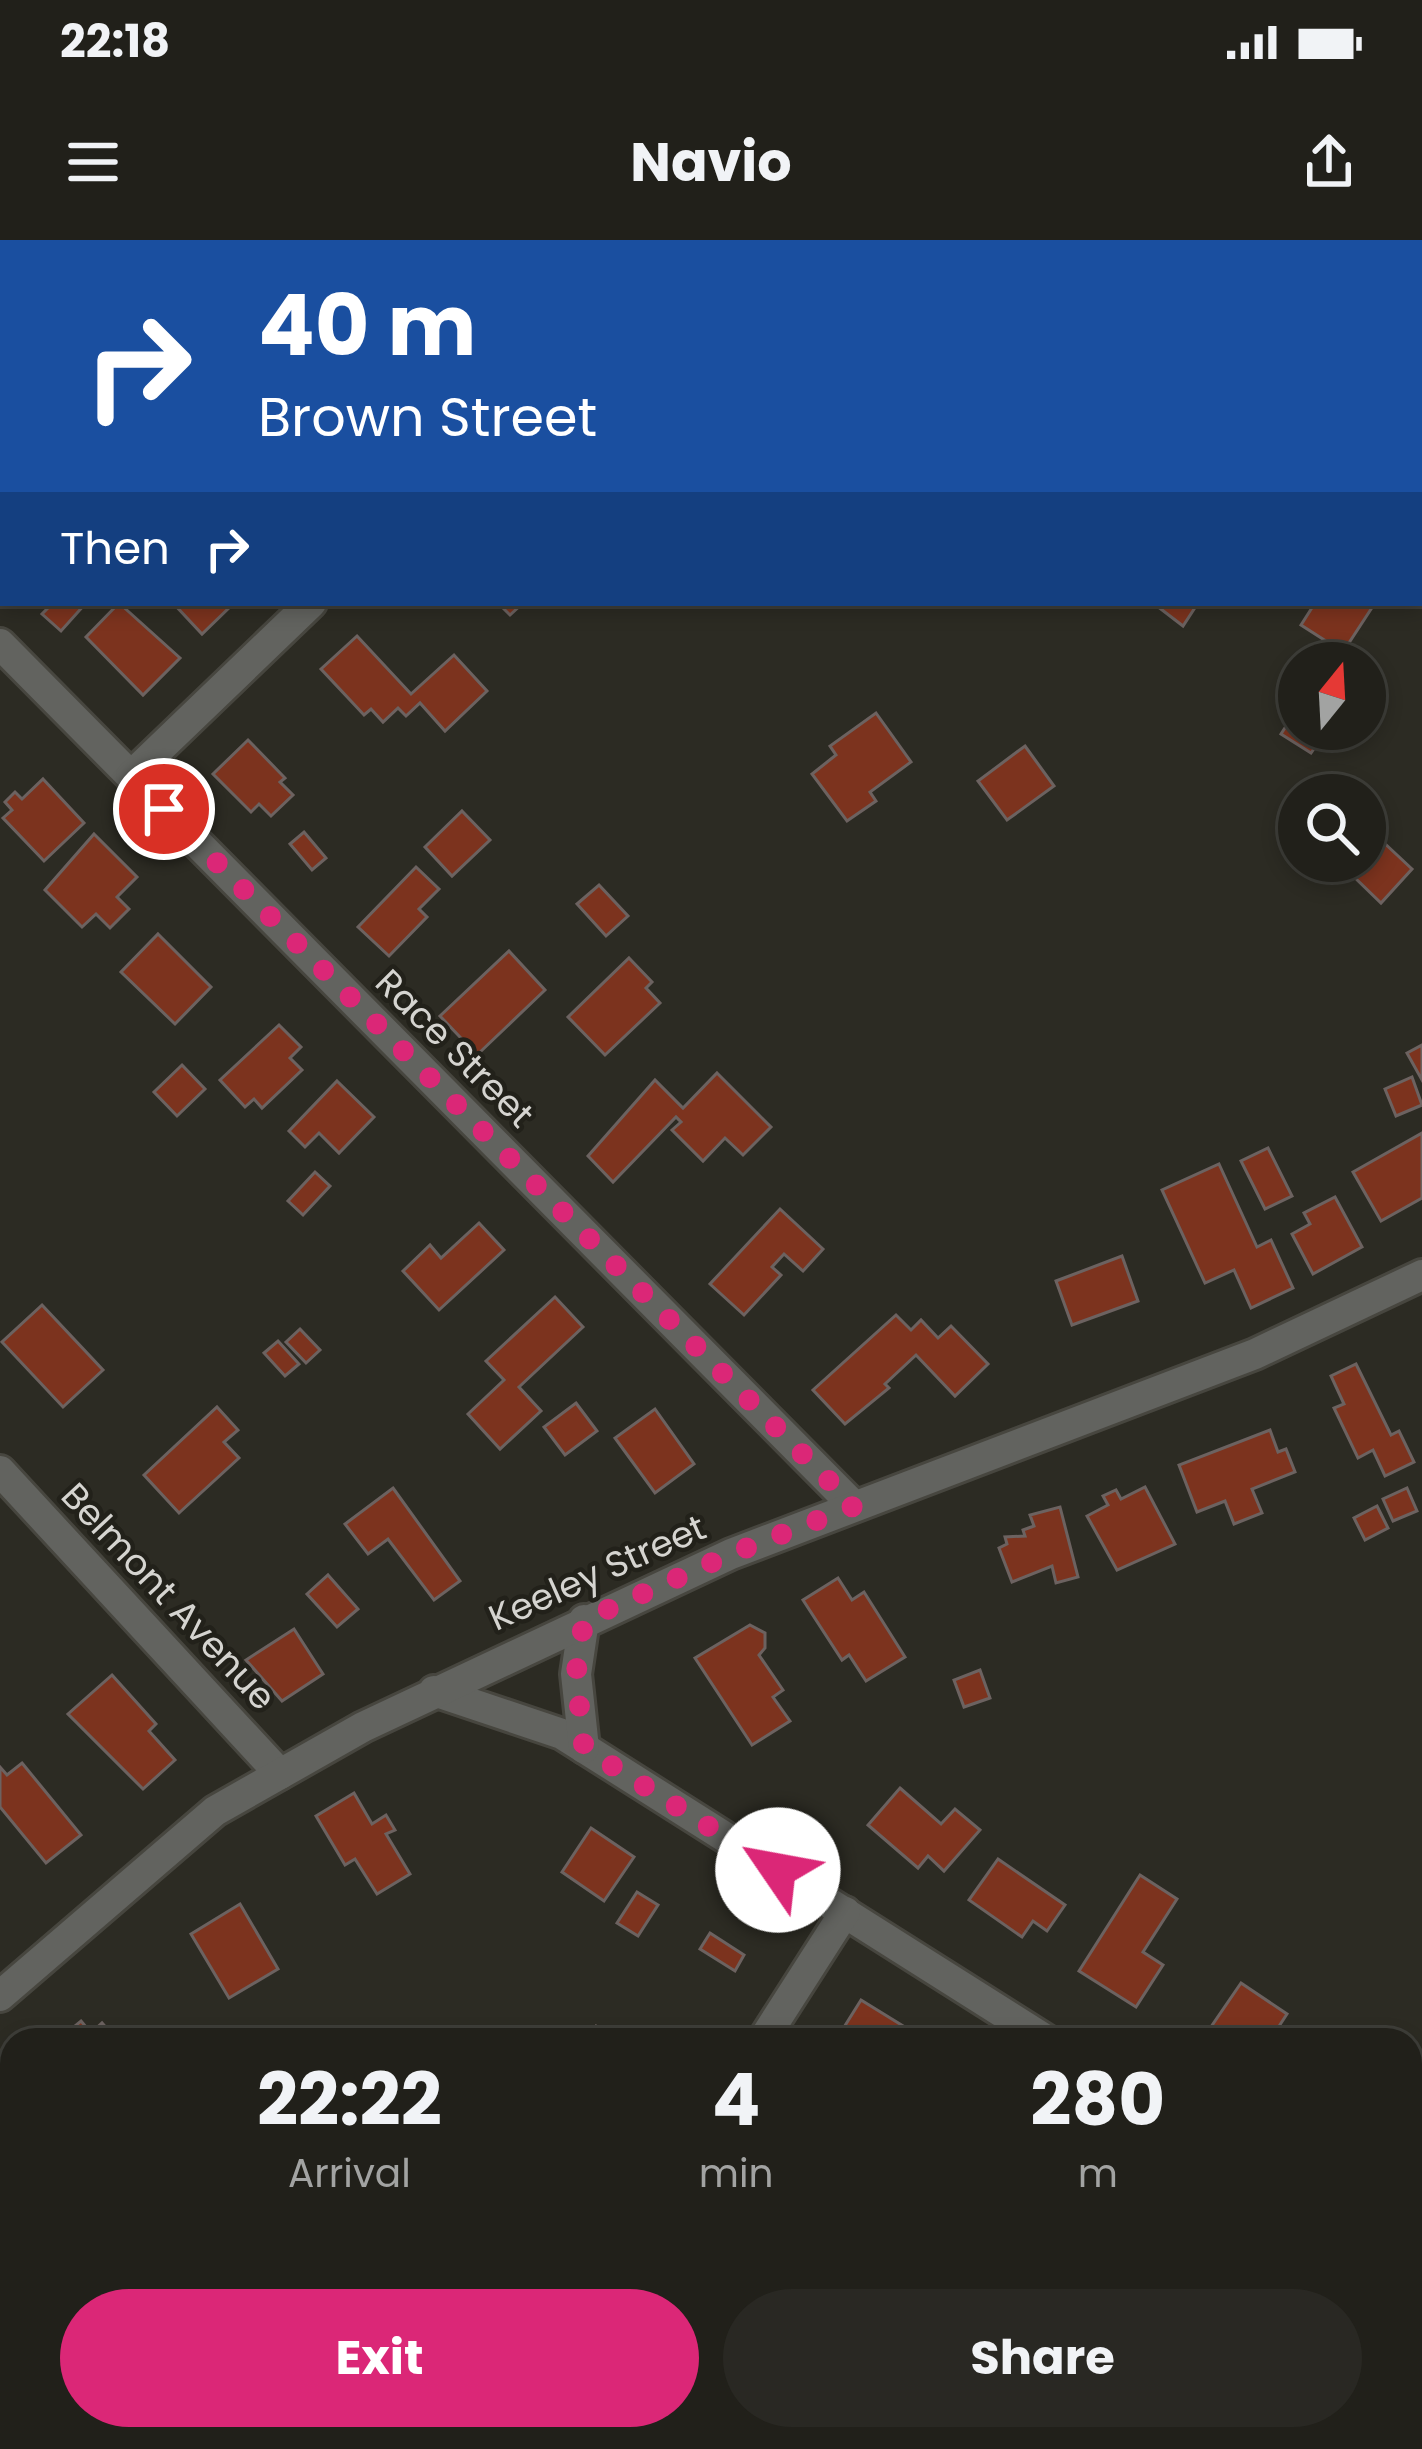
<!DOCTYPE html>
<style>
:root{--surface:#21201a;--page:#292823;--text:#f1f3f6;--muted:#a2a3a2;--line:#3e3e39;--accent:#db2777}
body{margin:0;font-family:Poppins,sans-serif;background:var(--page);color:var(--text);height:100vh;display:flex;flex-direction:column;font-size:45px;white-space:nowrap}
*{box-sizing:border-box;margin:0}
p{font-size:39px;color:var(--muted)}
.icon{flex:none;width:66px;height:66px;fill:none;stroke:currentColor;stroke-width:2;stroke-linecap:round;stroke-linejoin:round}
.map{position:relative;flex:1;overflow:hidden}
.sheet{position:absolute;left:0px;top:1788px;width:1422px;height:423px;display:flex;flex-direction:column;background:var(--surface);border-radius:36px 36px 0 0;box-shadow:0 6px 18px #0003,0 0 0 3px var(--line)}
.sheet>*{flex:none}
.banner{position:absolute;left:0px;top:0px;width:1422px;height:366px;box-shadow:0 6px 18px #0003,0 0 0 3px var(--line);background:#1a4fa0;color:#fff;overflow:hidden}
.needle{width:78px;rotate:18deg}
.buttons{position:absolute;left:1278px;top:402px;display:grid;gap:24px}
.buttons a{display:grid;place-items:center;width:108px;height:108px;border-radius:50%;background:var(--surface);box-shadow:0 6px 18px #0003,0 0 0 3px var(--line);font-size:60px}
.pin{position:absolute;display:grid;place-items:center;width:102px;height:102px;color:#fff;margin:-51px;border:6px solid #fff;border-radius:50%;box-shadow:0 3px 12px #0007}
.me{position:absolute;width:132px;margin:-66px;rotate:303deg;stroke-linejoin:round;filter:drop-shadow(0 0 9px #0008)}
.turn{display:flex;align-items:center;gap:42px;height:252px;padding:0 60px;font-size:54px}
.turn .icon{width:156px;height:156px;stroke-width:2.5}
.turn b{display:block;font-size:84px;line-height:102px}
.then{display:flex;align-items:center;height:114px;padding:0 60px;background:#0003;gap:24px;font-size:45px}
.eta{display:flex;justify-content:space-evenly;align-items:center;height:204px;text-align:center}
.eta b{font-size:72px;font-weight:700;line-height:84px}
.action{display:flex;gap:24px;margin-top:auto;padding:24px 60px}
.action a{flex:1;height:138px;border-radius:72px;background:var(--accent);color:#fff;font-size:48px;font-weight:700;line-height:138px;text-align:center}
.action a+a{background:var(--page);color:var(--text)}
.status{display:flex;justify-content:space-between;align-items:center;height:84px;padding:0 60px;background:var(--surface);direction:ltr}
.status svg{height:33px;fill:currentColor}
header{display:flex;justify-content:space-between;align-items:center;height:156px;padding:0 60px;background:var(--surface);font-size:54px;font-weight:700}
.map>svg:first-child{display:block}
.building{fill:#7c331e;stroke:#6c6260;stroke-width:3}
.lines{fill:none;stroke-linecap:round;stroke-linejoin:round}
.minor-casing{stroke:#47463f;stroke-width:36}
.tertiary-casing{stroke:#47463f;stroke-width:36}
.secondary-casing{stroke:#47463f;stroke-width:36}
.minor{stroke:#62635f;stroke-width:30}
.tertiary{stroke:#62635f;stroke-width:30}
.secondary{stroke:#81827c;stroke-width:30}
.route{stroke:#db2777;stroke-width:21;stroke-dasharray:0 37.8}
.labels{text-anchor:middle;stroke-width:9;stroke-linejoin:round;paint-order:stroke}
.street-label{font-size:36px;fill:#d5d4d0;stroke:#22211a}
</style>
<div class="status"><b>22:18</b><svg viewBox="0 0 49 12"><path d="M0 12V9h3v3zM5 12V6h3v6zM10 12V3h3v9zM15 12V0h3v12zM26 1h20v11H26zM47 4h2v5h-2z"/></svg></div>
<header><svg class="icon" aria-label="menu" viewBox="0 0 24 24"><path d="M4 6h16M4 12h16M4 18h16"/></svg>Navio<svg class="icon" aria-label="share" viewBox="0 0 24 24"><path d="M12 15V3M7 8l5-5 5 5M5 13v7h14v-7"/></svg></header>
<div class="map">
<svg width="1422" height="2209" viewBox="0 0 1422 2209">
<rect width="100%" height="100%" fill="#2c2b23"/>
<g class="building">
<path d="M772,0H826L831,3H770Z"/>
<path d="M1099,0H1161L1159,3Z"/>
<path d="M1422,133V189L1419,187Z"/>
<path d="M53,363H86L61,391L42,374Z"/>
<path d="M119,363L180,418L143,455L86,397Z"/>
<path d="M173,363H234L202,394Z"/>
<path d="M498,363H523L510,375Z"/>
<path d="M1153,363H1198L1183,386Z"/>
<path d="M1315,363H1375L1343,412L1301,385Z"/>
<path d="M357,396L411,454L454,415L487,451L445,491L420,463L406,476L398,468L383,482L371,469L364,475L321,429Z"/>
<path d="M1299,466V489H1328L1311,513L1281,494Z"/>
<path d="M876,473L911,522L870,552L876,561L847,581L812,534L836,515L830,506Z"/>
<path d="M248,500L285,538L280,542L293,555L271,576L259,564L251,572L213,534Z"/>
<path d="M1025,506L1054,546L1007,580L978,541Z"/>
<path d="M43,539L84,583L44,621L3,578L12,570L5,562L15,552L22,559Z"/>
<path d="M462,571L490,600L452,636L425,607Z"/>
<path d="M304,592L326,618L312,630L290,604Z"/>
<path d="M94,594L137,637L117,657L129,669L110,688L96,674L82,687L45,650Z"/>
<path d="M1381,600L1412,629L1381,663L1350,633Z"/>
<path d="M416,627L439,649L419,669L427,677L389,716L358,687Z"/>
<path d="M599,645L628,676L606,696L577,664Z"/>
<path d="M158,694L211,747L175,784L121,732Z"/>
<path d="M509,711L545,750L477,815L440,776Z"/>
<path d="M629,718L652,742L646,748L660,763L605,815L568,777Z"/>
<path d="M279,785L301,807L290,818L302,830L262,868L254,859L245,867L220,840Z"/>
<path d="M1422,805V840L1407,813Z"/>
<path d="M182,825L205,849L177,876L154,852Z"/>
<path d="M717,833L771,887L743,915L725,898L703,921L672,890L681,882L676,877L613,942L588,916L655,840L683,868Z"/>
<path d="M1412,837L1422,865L1396,876L1385,849Z"/>
<path d="M337,841L374,877L339,913L319,893L305,907L289,891Z"/>
<path d="M1422,893V958L1381,981L1353,932Z"/>
<path d="M1268,908L1292,956L1265,969L1241,921Z"/>
<path d="M1219,924L1257,1007L1271,1000L1293,1048L1251,1068L1234,1030L1205,1043L1162,950Z"/>
<path d="M315,932L330,946L303,975L288,961Z"/>
<path d="M1335,957L1362,1007L1313,1034L1292,994L1310,984L1304,973Z"/>
<path d="M780,969L823,1009L803,1031L784,1014L772,1027L781,1035L744,1075L710,1044Z"/>
<path d="M479,983L504,1010L439,1070L403,1031L430,1005L441,1018Z"/>
<path d="M1122,1016L1138,1061L1072,1085L1056,1041Z"/>
<path d="M555,1057L583,1087L519,1147L541,1171L500,1209L468,1174L504,1140L486,1121Z"/>
<path d="M42,1065L103,1130L63,1167L2,1102Z"/>
<path d="M896,1075L911,1090L921,1080L938,1098L951,1086L988,1124L955,1156L916,1115L885,1144L889,1148L845,1184L813,1150Z"/>
<path d="M300,1089L320,1110L306,1123L286,1102Z"/>
<path d="M278,1101L299,1124L285,1136L264,1113Z"/>
<path d="M1356,1124L1391,1195L1399,1191L1414,1222L1385,1236L1373,1210L1358,1218L1334,1168L1344,1164L1331,1136Z"/>
<path d="M576,1163L597,1191L565,1215L544,1187Z"/>
<path d="M217,1167L238,1190L224,1202L239,1218L179,1273L144,1235Z"/>
<path d="M655,1169L694,1224L655,1253L615,1198Z"/>
<path d="M1270,1190L1278,1212L1286,1209L1295,1232L1252,1249L1262,1273L1234,1284L1225,1261L1197,1272L1179,1225Z"/>
<path d="M1145,1247L1175,1304L1117,1330L1087,1276L1108,1265L1103,1256L1116,1250L1121,1259Z"/>
<path d="M393,1248L460,1341L434,1360L388,1299L368,1314L345,1284Z"/>
<path d="M1407,1248L1417,1271L1393,1281L1383,1259Z"/>
<path d="M1377,1266L1388,1288L1365,1300L1354,1278Z"/>
<path d="M1060,1267L1078,1337L1056,1343L1052,1326L1012,1342L999,1308L1007,1304L1005,1297L1025,1296L1023,1290L1034,1286L1030,1275Z"/>
<path d="M328,1335L358,1369L337,1387L307,1354Z"/>
<path d="M838,1338L852,1360L864,1352L905,1417L866,1441L849,1415L842,1420L803,1360Z"/>
<path d="M750,1385L765,1393V1408L759,1415L783,1450L773,1457L790,1481L752,1505L695,1418Z"/>
<path d="M294,1389L323,1434L282,1461L246,1420Z"/>
<path d="M980,1430L990,1458L964,1467L954,1440Z"/>
<path d="M112,1435L156,1484L149,1491L175,1520L143,1549L68,1474Z"/>
<path d="M22,1523L81,1595L46,1623L0,1567V1527L7,1535Z"/>
<path d="M900,1548L941,1584L955,1569L980,1590L944,1631L928,1616L918,1628L868,1585Z"/>
<path d="M354,1553L372,1584L386,1575L395,1590L386,1594L410,1634L377,1654L355,1619L345,1625L316,1576Z"/>
<path d="M591,1588L634,1617L604,1661L562,1632Z"/>
<path d="M998,1619L1065,1665L1047,1691L1033,1681L1022,1697L969,1660Z"/>
<path d="M1140,1635L1177,1659L1143,1712L1163,1725L1136,1767L1079,1731Z"/>
<path d="M637,1652L658,1665L638,1696L617,1683Z"/>
<path d="M240,1664L278,1729L229,1758L191,1694Z"/>
<path d="M710,1693L744,1715L735,1731L700,1709Z"/>
<path d="M1241,1743L1287,1774L1270,1800H1202Z"/>
<path d="M861,1760L908,1789L901,1800H836Z"/>
<path d="M81,1781L91,1793L102,1783L117,1800H58Z"/>
<path d="M596,1786L616,1800H586Z"/>
<path d="M1410,2124L1421,2132L1415,2140L1422,2145V2158L1410,2178Z"/>
<path d="M23,2199H92L97,2205L10,2209Z"/>
<path d="M317,2199H381L374,2209H326Z"/>
<path d="M955,2199H977L994,2209H949Z"/>
<path d="M1170,2199H1177L1192,2209H1163Z"/>
</g>
<g class="lines">
<g class="minor-casing">
<g id="minor">
<path d="M686,3L689,0"/>
<path d="M1419,47L1422,45"/>
<path d="M0,404L854,1266"/>
<path d="M131,536L311,363"/>
<path d="M0,1231L280,1534"/>
<path d="M434,1451L562,1494L1046,1800"/>
<path d="M584,1508L576,1434L584,1380"/>
<path d="M763,1800L845,1672"/>
<path d="M1410,2031L1422,2039"/>
<path d="M501,2209L508,2199"/>
<path d="M1110,2209L1116,2199"/>
</g>
</g>
<g class="tertiary-casing">
<path id="tertiary" d="M0,1756L215,1571L363,1487L731,1314L1255,1114L1422,1035"/>
</g>
<g class="secondary-casing">
<g id="secondary">
<path d="M976,0L980,3"/>
<path d="M1419,283L1422,285"/>
</g>
</g>
<use href="#minor" class="minor"/>
<use href="#tertiary" class="tertiary"/>
<use href="#secondary" class="secondary"/>
</g>
<g class="lines">
<path class="route" d="M164,569L854,1266L731,1314L584,1380L576,1434L584,1508L778,1630"/>
</g>
<g class="labels">
<g class="street-label">
<text transform="translate(455 808) rotate(45)" y="13">Race Street</text>
<text transform="translate(597 1332) rotate(-24)" y="13">Keeley Street</text>
<text transform="translate(169 1356) rotate(47)" y="13">Belmont Avenue</text>
</g>
</g>
</svg>
<div class="buttons">
<a><svg class="needle" viewBox="-14 -14 28 28"><path d="M0-13l5 13h-10z" fill="#e53935"/><path d="M0 13l5-13h-10z" fill="#a2a3a2"/></svg></a>
<a><svg class="icon" aria-label="search" viewBox="0 0 24 24"><circle cx="10" cy="10" r="6"/><path d="M15 15l6 6"/></svg></a>
</div>
<div class="pin" style="left:164px;top:569px;background:#d93025"><svg class="icon" aria-label="arrive" viewBox="0 0 24 24"><path d="M6 21V4h12l-3 4 3 4H6"/></svg></div>
<svg class="me" style="left:778px;top:1630px" viewBox="-20 -20 40 40"><circle r="19" fill="#fff"/><path d="M0-13L10 11 0 6-10 11z" fill="#db2777"/></svg>
<div class="banner">
<div class="turn"><svg class="icon" aria-label="right" viewBox="0 0 24 24"><path d="M7 20v-9h11M14 6l5 5-5 5"/></svg><div><b>40 m</b>Brown Street</div></div>
<div class="then">Then<svg class="icon" aria-label="right" viewBox="0 0 24 24"><path d="M7 20v-9h11M14 6l5 5-5 5"/></svg></div>
</div>
<section class="sheet">
<div class="eta">
<div><b>22:22</b><p>Arrival</p></div>
<div><b>4</b><p>min</p></div>
<div><b>280</b><p>m</p></div>
</div>
<div class="action"><a>Exit</a><a>Share</a></div>
</section>
</div>
